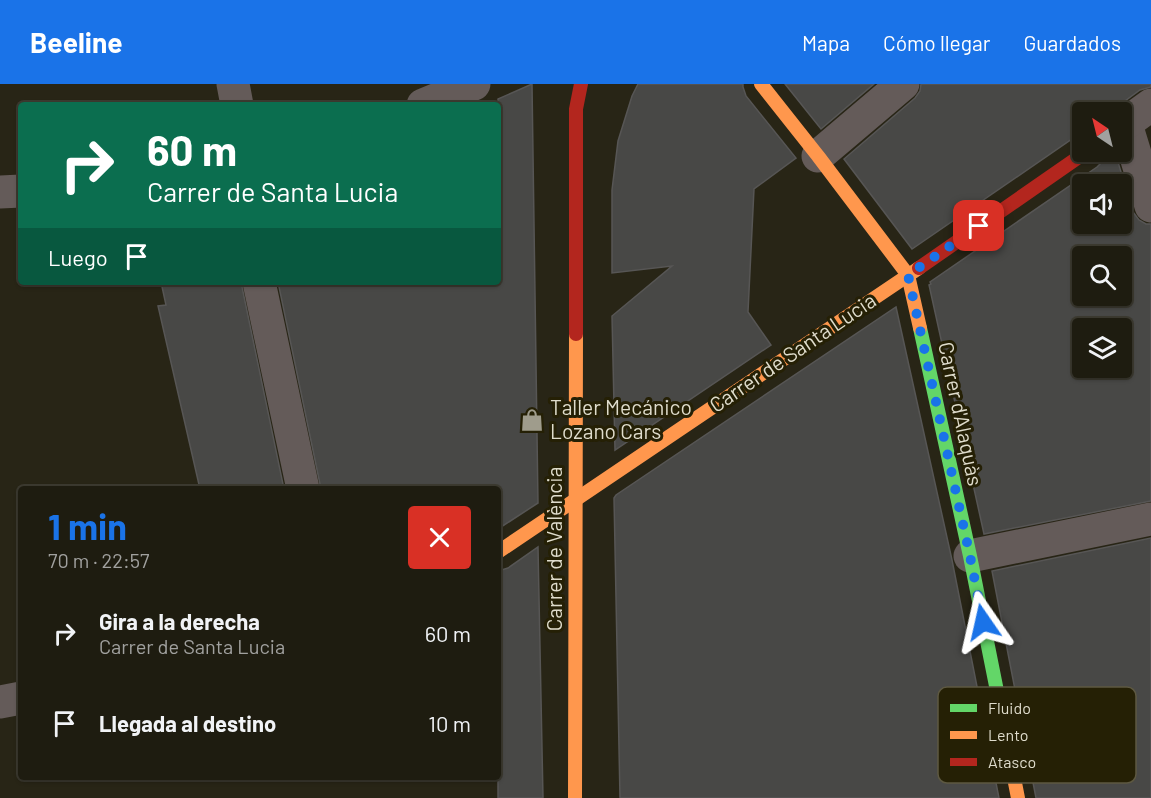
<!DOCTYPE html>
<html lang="es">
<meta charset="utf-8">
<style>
:root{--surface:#1e1c10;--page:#262519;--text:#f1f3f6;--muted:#a1a19f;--line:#3c3a30;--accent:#1a73e8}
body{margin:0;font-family:Barlow,sans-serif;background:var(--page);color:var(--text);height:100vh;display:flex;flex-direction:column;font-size:22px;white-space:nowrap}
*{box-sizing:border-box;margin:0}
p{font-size:20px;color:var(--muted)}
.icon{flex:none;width:33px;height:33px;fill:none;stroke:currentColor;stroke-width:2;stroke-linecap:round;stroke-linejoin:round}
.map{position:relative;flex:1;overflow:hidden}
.sheet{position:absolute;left:18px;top:402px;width:483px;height:294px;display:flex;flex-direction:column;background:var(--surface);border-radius:6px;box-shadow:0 2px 4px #0004,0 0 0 2px var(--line)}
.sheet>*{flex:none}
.guide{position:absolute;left:18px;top:18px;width:483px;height:183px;border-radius:6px;box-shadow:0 2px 4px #0004,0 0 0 2px var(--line);background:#0b6e4f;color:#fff;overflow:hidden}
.needle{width:39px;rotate:325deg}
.tools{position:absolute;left:1072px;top:18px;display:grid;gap:12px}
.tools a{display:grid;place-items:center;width:60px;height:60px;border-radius:6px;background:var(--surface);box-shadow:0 2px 4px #0004,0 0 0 2px var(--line);font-size:30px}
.pin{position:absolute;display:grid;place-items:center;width:51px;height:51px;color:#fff;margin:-26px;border-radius:12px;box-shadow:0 3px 9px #0006}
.me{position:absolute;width:66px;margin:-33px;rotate:349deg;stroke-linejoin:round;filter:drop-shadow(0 0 4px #0008)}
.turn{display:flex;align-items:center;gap:21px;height:126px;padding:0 30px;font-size:27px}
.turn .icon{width:78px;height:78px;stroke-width:2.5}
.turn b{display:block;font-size:42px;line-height:51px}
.then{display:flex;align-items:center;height:57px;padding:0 30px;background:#0003;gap:12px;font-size:22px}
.round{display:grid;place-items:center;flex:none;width:63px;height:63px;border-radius:6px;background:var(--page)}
.headline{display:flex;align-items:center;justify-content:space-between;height:102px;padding:0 30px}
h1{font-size:36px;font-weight:700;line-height:45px;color:var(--accent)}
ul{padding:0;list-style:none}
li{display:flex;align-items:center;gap:18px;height:90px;padding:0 30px}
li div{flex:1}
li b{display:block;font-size:22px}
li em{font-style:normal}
header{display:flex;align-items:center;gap:36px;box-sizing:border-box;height:84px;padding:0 30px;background:var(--accent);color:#fff}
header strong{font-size:28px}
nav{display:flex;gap:33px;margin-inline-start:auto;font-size:21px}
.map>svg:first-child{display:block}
.building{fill:#484846;stroke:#575655;stroke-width:1.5;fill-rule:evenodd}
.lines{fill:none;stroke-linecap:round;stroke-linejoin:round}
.street{stroke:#645b59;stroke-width:33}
.fast{stroke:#63d668;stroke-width:14}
.slow{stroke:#ff974d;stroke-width:14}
.jam{stroke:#b3261e;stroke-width:14}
.route{stroke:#1a73e8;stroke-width:10;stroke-dasharray:0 18}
.labels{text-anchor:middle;stroke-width:6;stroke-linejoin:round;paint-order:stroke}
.street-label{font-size:21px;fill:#dfdccc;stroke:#252005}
.poi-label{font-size:21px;fill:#dfdccc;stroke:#252005;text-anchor:start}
.key{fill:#252005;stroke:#5d5841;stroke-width:1.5}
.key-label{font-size:16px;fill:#dfdccc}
</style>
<header>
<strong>Beeline</strong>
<nav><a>Mapa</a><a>Cómo llegar</a><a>Guardados</a></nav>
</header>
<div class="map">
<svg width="1151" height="714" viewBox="0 0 1151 714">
<rect width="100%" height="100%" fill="#282516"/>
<g class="building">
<path d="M532,0L538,419L498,445V405H321L278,198H498V15Z"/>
<path d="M638,0H743V3L746,12L796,74L754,105L748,228L771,261L615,366L612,232L672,182L612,189V106L618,57L632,12Z"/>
<path d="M785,0H874L821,45Z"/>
<path d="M921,0H1151V3L1140,6L1110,28H1083V50L1075,53L912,165L844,75L915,14L920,7Z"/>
<path d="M1105,68H1115L1133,128L1139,136L1146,140H1151V417L984,450L929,201L931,200L930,198L1097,83L1103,77ZM1083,100H1122V140H1083ZM1083,172H1122V212H1083ZM1083,244H1122V284H1083Z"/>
<path d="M161,198H241L284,405H200L158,222L166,221Z"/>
<path d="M896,223L952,476L999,714H620L614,414L616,411Z"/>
<path d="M1151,454V714H1036L992,487Z"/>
<path d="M538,463L543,714H498V487L508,484Z"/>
</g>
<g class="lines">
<g class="street">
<path d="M233,0L237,21"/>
<path d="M423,21L474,0"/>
<path d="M1126,40L1151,122"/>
<path d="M1122,42L1151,21"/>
<path d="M818,72L903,0"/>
<path d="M0,108L21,107"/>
<path d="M259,198L303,405"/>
<path d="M970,472L1151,435"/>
<path d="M0,618L21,614"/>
</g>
<path class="fast" d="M920,244L970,472L998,612"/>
<g class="slow">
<path d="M761,0L818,72L908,191L920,244"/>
<path d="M498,468L919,184"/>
<path d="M998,612L1018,714"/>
<path d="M575,714L576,250"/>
</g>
<g class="jam">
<path d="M919,184L1086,68"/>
<path d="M576,250V25L581,0"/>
</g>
</g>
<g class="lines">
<path class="route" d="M979,142L908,191L970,472L983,538"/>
</g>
<defs>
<g id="shop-bare" transform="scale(1.8)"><path d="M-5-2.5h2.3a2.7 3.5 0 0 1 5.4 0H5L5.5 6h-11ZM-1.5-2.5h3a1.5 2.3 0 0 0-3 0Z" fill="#9f9c8c" stroke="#252005" stroke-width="2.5" paint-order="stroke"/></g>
</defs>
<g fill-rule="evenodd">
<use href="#shop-bare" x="532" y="336"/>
</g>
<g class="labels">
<g class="street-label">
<text transform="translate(793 269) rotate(-34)" y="7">Carrer de Santa Lucia</text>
<text transform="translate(960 330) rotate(78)" y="7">Carrer d'Alaquàs</text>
<text transform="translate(555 465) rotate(-90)" y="7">Carrer de València</text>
</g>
<g class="poi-label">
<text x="550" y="331">Taller Mecánico<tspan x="550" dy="24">Lozano Cars</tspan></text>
</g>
</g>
<rect x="938" y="603" width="198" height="96" rx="9" class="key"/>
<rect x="950" y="620" width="27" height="8" fill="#63d668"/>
<rect x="950" y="647" width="27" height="8" fill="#ff974d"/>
<rect x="950" y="674" width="27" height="8" fill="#b3261e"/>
<g class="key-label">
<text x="988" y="630">Fluido</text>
<text x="988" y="657">Lento</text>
<text x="988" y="684">Atasco</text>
</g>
</svg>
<div class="tools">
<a><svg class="needle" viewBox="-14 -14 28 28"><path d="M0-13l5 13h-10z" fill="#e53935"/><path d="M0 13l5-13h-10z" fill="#a1a19f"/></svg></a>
<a><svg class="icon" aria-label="sound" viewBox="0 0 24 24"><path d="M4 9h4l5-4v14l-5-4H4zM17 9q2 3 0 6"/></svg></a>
<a><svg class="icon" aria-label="search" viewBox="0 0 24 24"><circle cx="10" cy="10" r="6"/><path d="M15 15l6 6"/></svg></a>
<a><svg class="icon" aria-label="layers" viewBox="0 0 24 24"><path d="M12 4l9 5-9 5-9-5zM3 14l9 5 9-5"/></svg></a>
</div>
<div class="pin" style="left:979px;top:142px;background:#d93025"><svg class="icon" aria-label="arrive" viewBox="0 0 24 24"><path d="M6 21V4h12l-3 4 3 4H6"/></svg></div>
<svg class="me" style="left:983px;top:538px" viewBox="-20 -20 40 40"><path d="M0-17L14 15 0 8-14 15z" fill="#1a73e8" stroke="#fff" stroke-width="4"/></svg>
<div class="guide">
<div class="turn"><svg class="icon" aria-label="right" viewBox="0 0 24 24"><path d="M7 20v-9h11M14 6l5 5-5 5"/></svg><div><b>60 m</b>Carrer de Santa Lucia</div></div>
<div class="then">Luego<svg class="icon" aria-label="arrive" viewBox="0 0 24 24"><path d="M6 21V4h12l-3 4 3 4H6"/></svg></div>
</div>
<section class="sheet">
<div class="headline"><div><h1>1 min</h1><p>70 m · 22:57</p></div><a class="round" style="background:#d93025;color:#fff"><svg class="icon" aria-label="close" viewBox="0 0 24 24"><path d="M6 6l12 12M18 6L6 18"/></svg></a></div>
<ul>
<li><svg class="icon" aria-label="right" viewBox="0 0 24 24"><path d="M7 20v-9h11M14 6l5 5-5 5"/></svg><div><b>Gira a la derecha</b><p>Carrer de Santa Lucia</p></div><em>60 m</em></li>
<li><svg class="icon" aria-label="arrive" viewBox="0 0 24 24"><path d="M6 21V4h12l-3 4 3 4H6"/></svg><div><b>Llegada al destino</b></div><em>10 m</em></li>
</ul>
</section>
</div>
